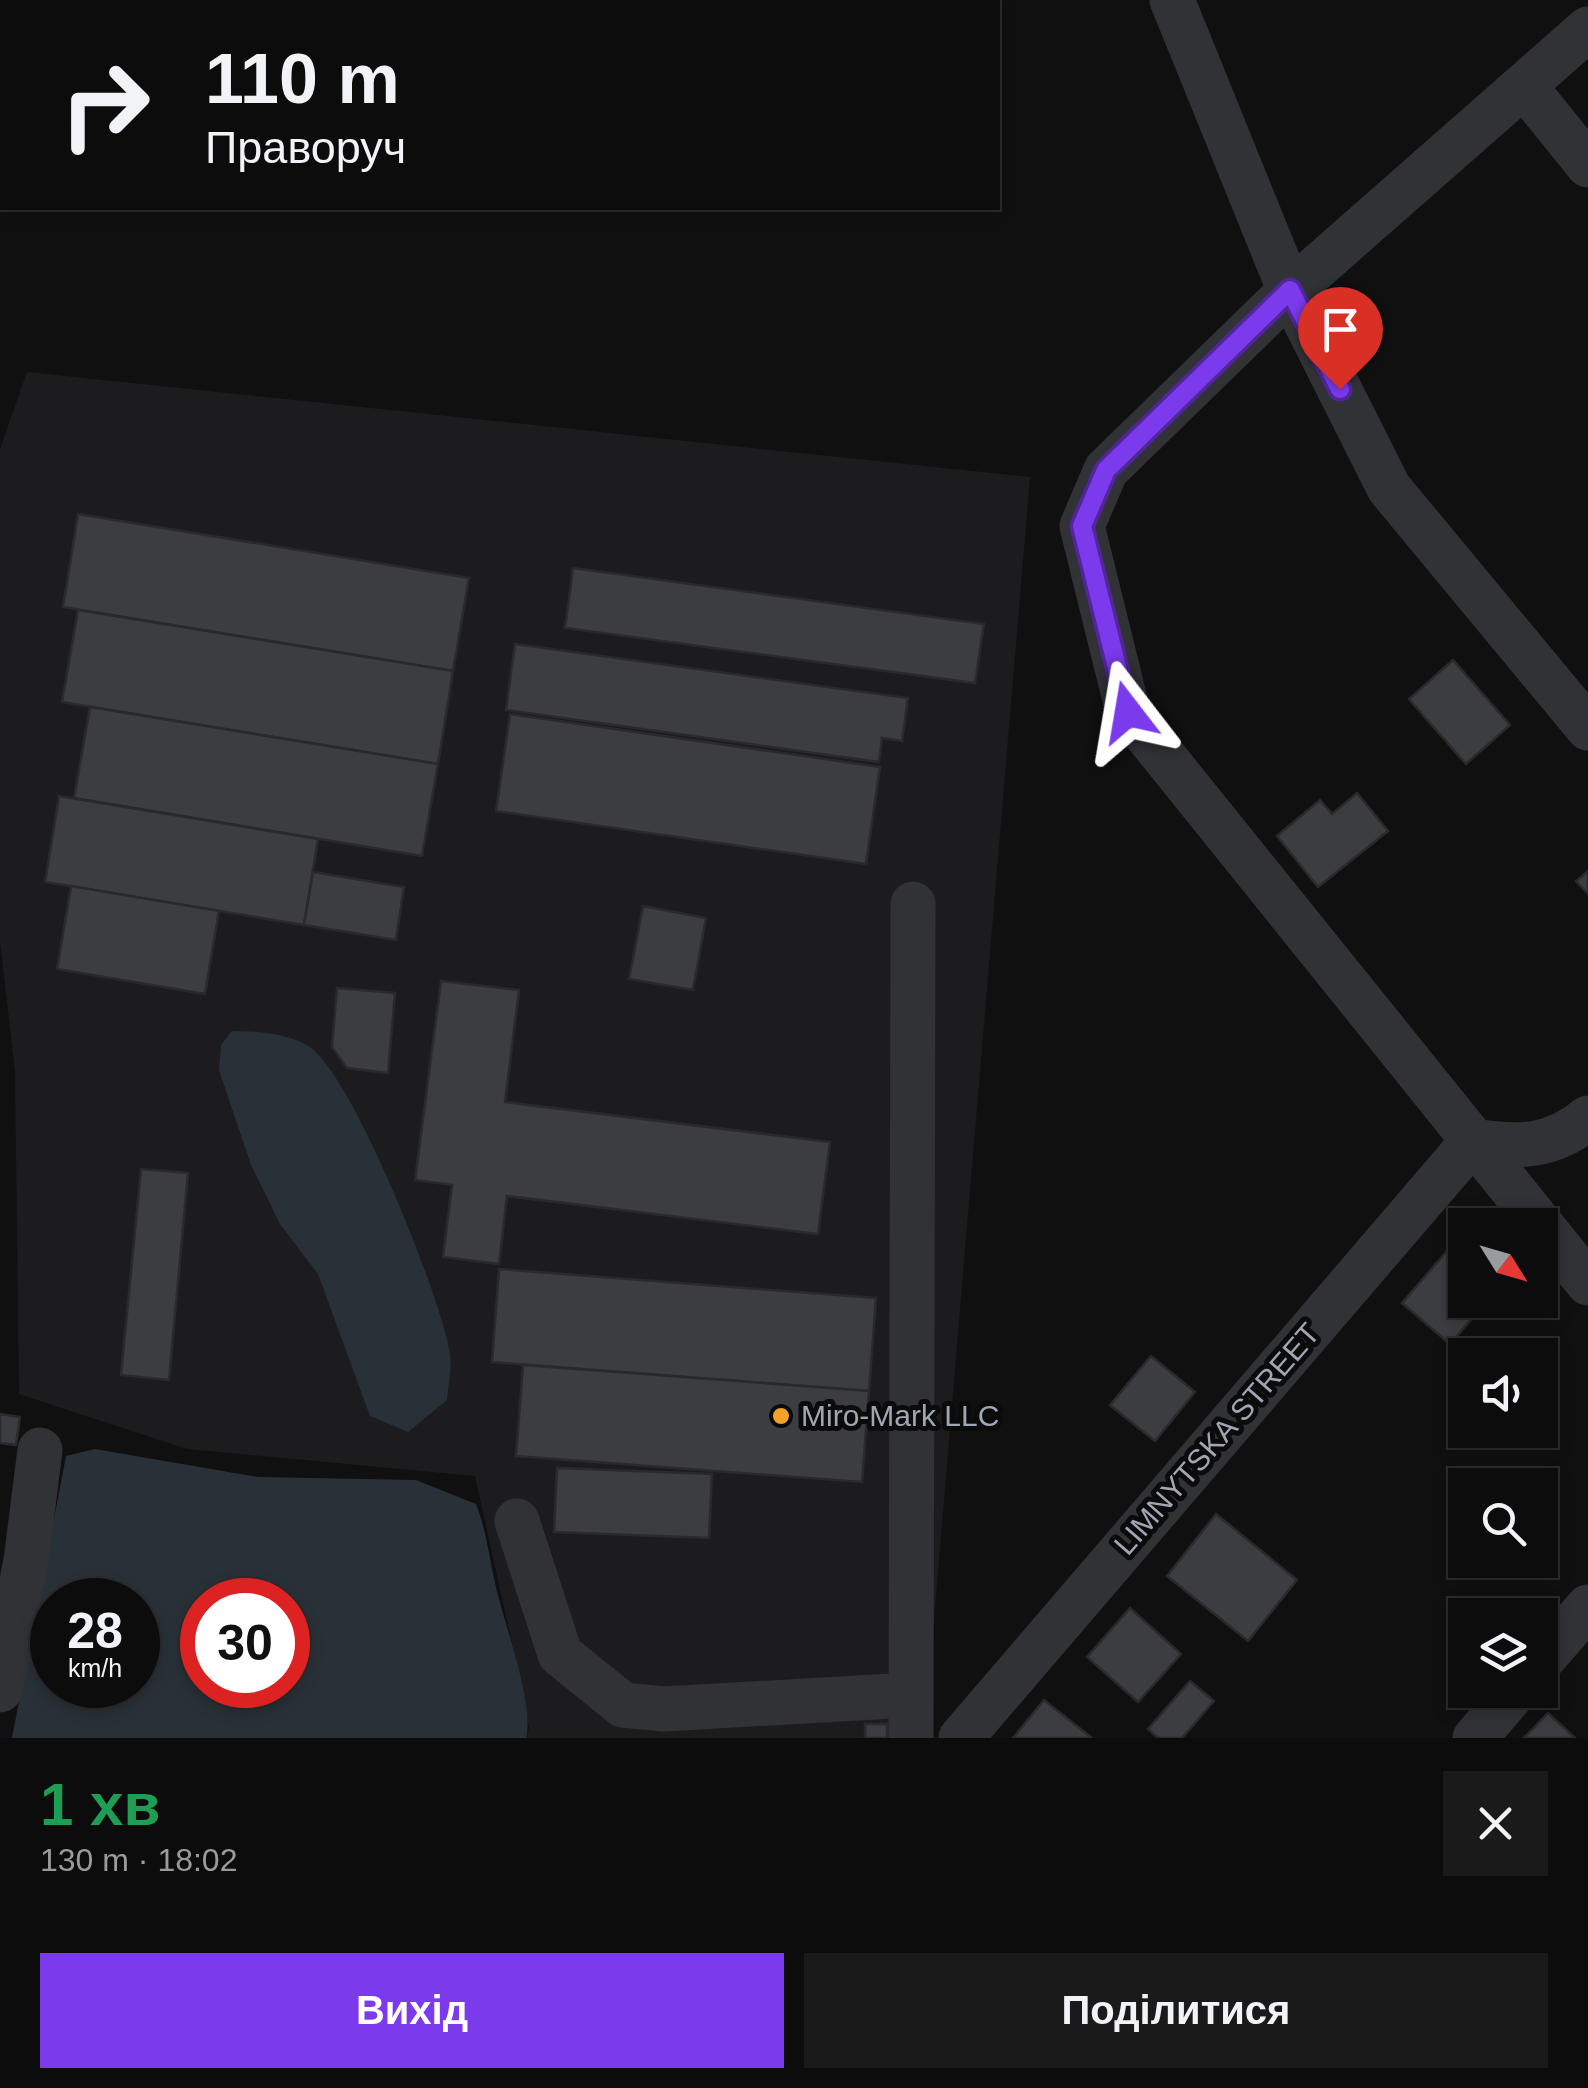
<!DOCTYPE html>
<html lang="uk">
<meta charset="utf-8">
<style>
:root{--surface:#0c0c0d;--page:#1a1a1b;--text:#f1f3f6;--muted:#9a9b9d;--line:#2c2c2e;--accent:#7c3aed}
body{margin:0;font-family:Helvetica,sans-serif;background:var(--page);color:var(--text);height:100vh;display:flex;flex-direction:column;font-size:38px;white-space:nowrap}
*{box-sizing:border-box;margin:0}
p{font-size:32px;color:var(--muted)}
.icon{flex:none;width:55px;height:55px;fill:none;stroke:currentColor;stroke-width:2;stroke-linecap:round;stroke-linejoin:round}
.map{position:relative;height:1738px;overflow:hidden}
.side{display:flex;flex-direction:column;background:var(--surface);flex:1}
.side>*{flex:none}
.top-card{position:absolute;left:0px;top:0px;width:1000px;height:210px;box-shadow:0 5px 15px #0003,0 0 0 2px var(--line);background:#0c0c0d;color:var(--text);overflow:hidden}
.needle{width:65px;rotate:127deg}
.buttons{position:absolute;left:1448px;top:1208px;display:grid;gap:20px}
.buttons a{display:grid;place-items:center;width:110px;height:110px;border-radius:0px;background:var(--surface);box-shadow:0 5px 15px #0003,0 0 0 2px var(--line);font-size:50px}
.speed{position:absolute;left:30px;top:1578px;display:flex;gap:20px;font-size:50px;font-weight:700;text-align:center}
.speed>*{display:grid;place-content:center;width:130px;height:130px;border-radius:50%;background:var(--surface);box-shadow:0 5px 15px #0003,0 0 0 2px var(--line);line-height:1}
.speed small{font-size:25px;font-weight:400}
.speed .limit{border:15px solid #d22;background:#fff;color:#111}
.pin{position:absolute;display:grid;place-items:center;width:85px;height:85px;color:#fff;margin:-102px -42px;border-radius:50% 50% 50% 0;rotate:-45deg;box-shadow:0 0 10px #0007}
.pin .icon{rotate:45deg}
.me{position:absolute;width:110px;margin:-55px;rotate:346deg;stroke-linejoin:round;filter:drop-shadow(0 0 8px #0008)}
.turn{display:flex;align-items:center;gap:35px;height:210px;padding:0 40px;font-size:45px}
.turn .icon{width:130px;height:130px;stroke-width:2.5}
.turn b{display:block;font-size:70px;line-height:85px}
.round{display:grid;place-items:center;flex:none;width:105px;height:105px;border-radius:0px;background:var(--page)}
.overview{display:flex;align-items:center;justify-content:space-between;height:170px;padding:0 40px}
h1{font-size:60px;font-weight:600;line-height:75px;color:#1e9e55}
.cta{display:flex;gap:20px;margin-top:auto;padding:20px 40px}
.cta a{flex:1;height:115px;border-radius:0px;background:var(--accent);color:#fff;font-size:40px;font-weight:600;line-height:115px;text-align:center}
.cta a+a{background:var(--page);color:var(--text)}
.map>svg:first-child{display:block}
.built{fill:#1c1c1e}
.water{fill:#283137;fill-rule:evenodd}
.building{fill:#3c3d41;stroke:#2a2a2d;stroke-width:2.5}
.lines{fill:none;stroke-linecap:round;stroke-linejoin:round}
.minor{stroke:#313236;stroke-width:45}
.route-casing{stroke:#51269a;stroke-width:25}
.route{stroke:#7c3aed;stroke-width:18}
.poi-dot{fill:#f4a325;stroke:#0b0b0c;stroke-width:4}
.labels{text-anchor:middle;stroke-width:10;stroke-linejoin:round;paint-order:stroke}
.poi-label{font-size:30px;fill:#a1a7b2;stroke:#0b0b0c;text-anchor:start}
.street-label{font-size:30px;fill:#a1a7b2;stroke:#0b0b0c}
</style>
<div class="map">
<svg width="1588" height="1738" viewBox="0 0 1588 1738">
<rect width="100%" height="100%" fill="#101011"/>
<path class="built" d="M27,372L1030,477L924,1738H526L529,1728L518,1670L475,1476L187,1449L19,1394L15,1072L0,941V449Z"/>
<g class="water">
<path d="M232,1031C257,1031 285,1033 307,1045C352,1071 442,1300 450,1354C452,1369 448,1386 447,1400L408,1432L370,1416L318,1274L280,1224L251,1165L219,1070L221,1045Z"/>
<path d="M95,1449L258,1477L416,1480L476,1504C487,1532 489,1558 496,1587C504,1623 535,1705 526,1738H12L66,1456ZM52,1600H138V1685H52ZM202,1600H288V1685H202Z"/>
</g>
<g class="building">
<path d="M78,514L469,578L453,671L63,607Z"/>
<path d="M573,568L984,624L975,683L565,628Z"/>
<path d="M78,610L453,671L438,764L62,702Z"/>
<path d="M515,644L908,698L902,741L882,738L879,762L506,710Z"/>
<path d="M1453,660L1510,725L1466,764L1409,699Z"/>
<path d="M90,707L438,764L422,856L74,798Z"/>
<path d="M510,714L880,767L866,864L496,811Z"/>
<path d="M1357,793L1388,831L1318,887L1277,836L1320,800L1332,814Z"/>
<path d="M59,796L318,839L304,925L45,882Z"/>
<path d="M1588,871V894L1576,881Z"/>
<path d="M313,872L404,887L396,940L304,925Z"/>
<path d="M71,886L219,911L205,994L57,969Z"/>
<path d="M643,906L706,918L693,990L629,979Z"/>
<path d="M441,981L519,990L505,1102L830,1142L818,1234L507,1196L499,1264L443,1257L452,1185L415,1180Z"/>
<path d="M337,988L395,993L388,1073L347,1068L332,1047Z"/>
<path d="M141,1169L188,1173L169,1380L121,1375Z"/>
<path d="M1447,1251L1465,1266V1300H1488L1450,1344L1402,1303Z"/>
<path d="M499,1269L876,1298L869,1391L492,1362Z"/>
<path d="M1151,1356L1195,1392L1155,1441L1110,1405Z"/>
<path d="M523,1365L869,1391L862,1482L516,1456Z"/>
<path d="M0,1414L20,1417L16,1445L0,1443Z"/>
<path d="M557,1468L712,1474L709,1538L554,1532Z"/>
<path d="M1216,1514L1297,1580L1248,1641L1167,1576Z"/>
<path d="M1130,1608L1181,1654L1138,1702L1087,1657Z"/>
<path d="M1190,1681L1214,1701L1182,1738H1158L1148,1729Z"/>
<path d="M1044,1700L1091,1737L1090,1738H1013Z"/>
<path d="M1548,1713L1575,1738H1524Z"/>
<rect x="865" y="1724" width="22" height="14"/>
</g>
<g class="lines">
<g class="minor">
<path d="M1172,0L1290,291L1389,488L1588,728"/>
<path d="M1588,29L1290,291L1106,470L1082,526L1128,712L1588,1283"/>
<path d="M1526,88L1588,165"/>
<path d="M517,1521L560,1654L623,1705L664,1709L910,1695"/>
<path d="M1540,1662L1588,1607"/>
<path d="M0,1690L26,1561L40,1450"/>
<path d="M911,1738L913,904"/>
<path d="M961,1738L1473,1141C1517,1148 1552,1148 1588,1118"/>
<path d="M1475,1738L1516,1690"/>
</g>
</g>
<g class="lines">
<g class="route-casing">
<path id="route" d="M1128,712L1082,526L1106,470L1290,290L1340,389"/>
</g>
<use href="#route" class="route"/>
</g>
<circle class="poi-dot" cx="781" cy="1416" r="10"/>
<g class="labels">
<g class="poi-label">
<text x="801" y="1426">Miro-Mark LLC</text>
</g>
<g class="street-label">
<text transform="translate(1217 1439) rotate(-49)" y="10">LIMNYTSKA STREET</text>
</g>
</g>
</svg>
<div class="buttons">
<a><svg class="needle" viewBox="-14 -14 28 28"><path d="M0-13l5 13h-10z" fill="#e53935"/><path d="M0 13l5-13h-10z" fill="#9a9b9d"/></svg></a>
<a><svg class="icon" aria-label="sound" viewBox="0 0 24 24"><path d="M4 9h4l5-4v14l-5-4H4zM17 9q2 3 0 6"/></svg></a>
<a><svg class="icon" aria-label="search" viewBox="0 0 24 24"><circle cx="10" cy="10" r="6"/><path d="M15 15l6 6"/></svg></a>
<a><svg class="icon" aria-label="layers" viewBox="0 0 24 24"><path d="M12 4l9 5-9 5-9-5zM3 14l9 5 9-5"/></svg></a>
</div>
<div class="speed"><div>28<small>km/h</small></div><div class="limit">30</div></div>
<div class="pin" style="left:1340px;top:389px;background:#d93025"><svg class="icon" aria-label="arrive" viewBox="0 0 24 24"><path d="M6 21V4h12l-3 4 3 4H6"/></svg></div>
<svg class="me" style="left:1128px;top:712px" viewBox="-20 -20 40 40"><path d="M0-17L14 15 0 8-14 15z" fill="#7c3aed" stroke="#fff" stroke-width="4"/></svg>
<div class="top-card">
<div class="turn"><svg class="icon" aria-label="right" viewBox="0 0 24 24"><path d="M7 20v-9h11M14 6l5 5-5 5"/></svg><div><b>110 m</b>Праворуч</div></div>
</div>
</div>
<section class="side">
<div class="overview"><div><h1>1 хв</h1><p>130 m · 18:02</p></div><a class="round"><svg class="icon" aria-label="close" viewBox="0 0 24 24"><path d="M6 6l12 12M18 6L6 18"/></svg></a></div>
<div class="cta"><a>Вихід</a><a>Поділитися</a></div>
</section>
